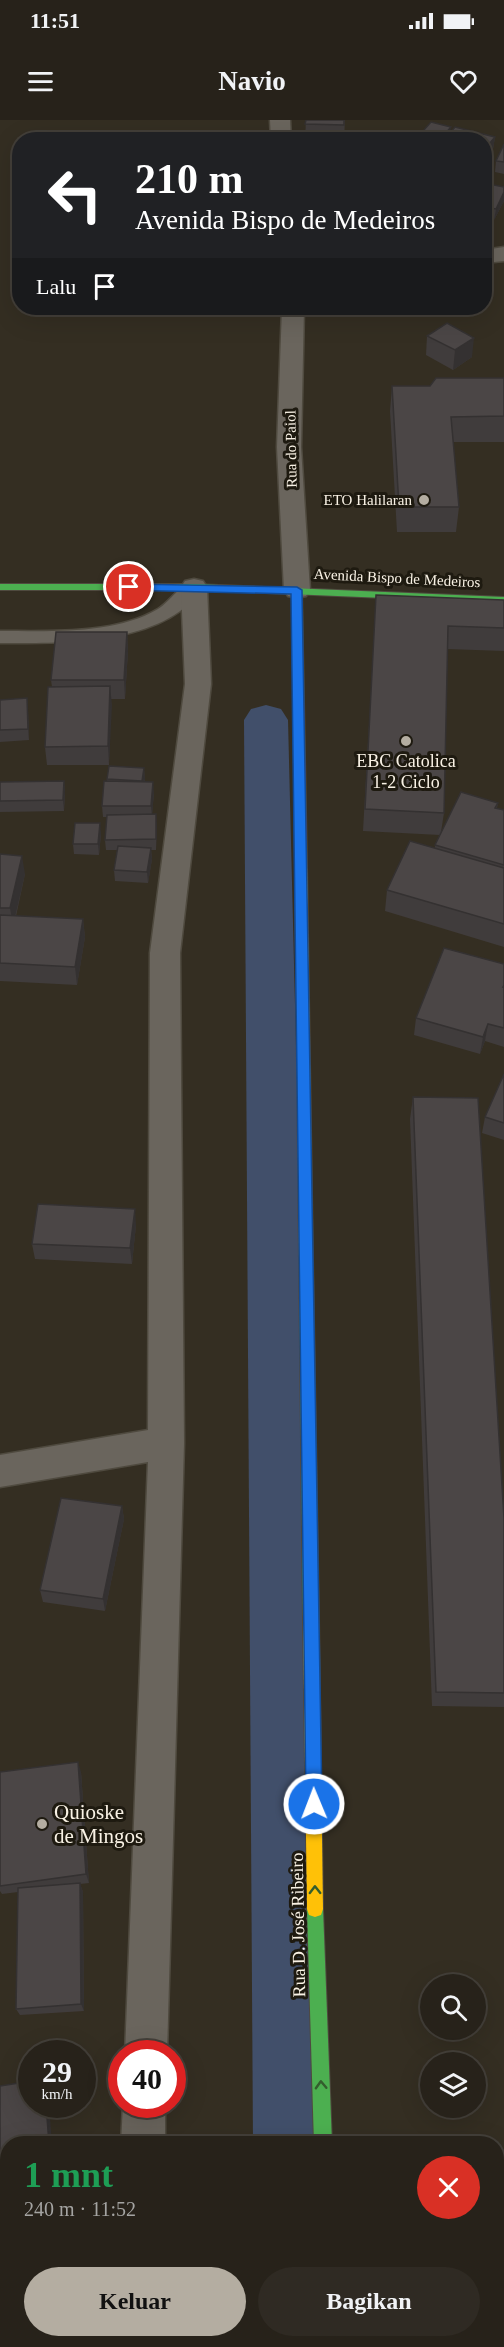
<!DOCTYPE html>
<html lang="id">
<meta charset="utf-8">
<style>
:root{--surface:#27221a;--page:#2f2a23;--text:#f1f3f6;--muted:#a4a4a2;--line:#433f39;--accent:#b4ada1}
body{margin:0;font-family:Georgia,serif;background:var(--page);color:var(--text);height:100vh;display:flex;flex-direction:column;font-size:22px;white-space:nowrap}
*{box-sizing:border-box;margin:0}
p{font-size:20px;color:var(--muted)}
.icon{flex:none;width:33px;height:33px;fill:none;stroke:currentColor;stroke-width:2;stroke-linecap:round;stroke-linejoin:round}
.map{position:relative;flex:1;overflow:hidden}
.details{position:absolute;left:0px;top:2016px;width:504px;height:212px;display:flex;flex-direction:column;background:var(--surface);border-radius:24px 24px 0 0;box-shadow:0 6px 24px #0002,0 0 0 2px var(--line)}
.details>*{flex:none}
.top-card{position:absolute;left:12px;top:12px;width:480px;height:183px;border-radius:24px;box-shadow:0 6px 24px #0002,0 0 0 2px var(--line);background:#202124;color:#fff;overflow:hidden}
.buttons{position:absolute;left:420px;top:1854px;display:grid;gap:12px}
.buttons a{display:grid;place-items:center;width:66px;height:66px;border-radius:50%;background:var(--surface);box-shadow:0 6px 24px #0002,0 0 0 2px var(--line);font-size:30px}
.speed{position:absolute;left:18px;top:1920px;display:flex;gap:12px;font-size:30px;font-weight:700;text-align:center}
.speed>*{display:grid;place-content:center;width:78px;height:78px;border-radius:50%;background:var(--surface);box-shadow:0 6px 24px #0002,0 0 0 2px var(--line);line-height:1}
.speed small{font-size:15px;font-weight:400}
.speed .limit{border:9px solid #d22;background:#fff;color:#111}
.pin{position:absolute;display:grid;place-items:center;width:51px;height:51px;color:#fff;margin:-26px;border:3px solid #fff;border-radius:50%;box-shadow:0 2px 6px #0007}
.me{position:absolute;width:66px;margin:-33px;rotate:359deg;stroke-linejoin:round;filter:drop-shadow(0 0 4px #0008)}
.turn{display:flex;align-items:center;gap:21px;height:126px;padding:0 24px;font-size:27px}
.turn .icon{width:78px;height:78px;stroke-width:2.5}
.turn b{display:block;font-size:42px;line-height:51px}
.then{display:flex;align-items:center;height:57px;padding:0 24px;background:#0003;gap:12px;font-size:22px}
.round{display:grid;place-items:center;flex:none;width:63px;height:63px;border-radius:32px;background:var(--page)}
.head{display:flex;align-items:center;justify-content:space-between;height:102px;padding:0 24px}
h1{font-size:36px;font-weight:600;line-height:45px;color:#1e9e55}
.button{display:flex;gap:12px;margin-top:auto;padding:12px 24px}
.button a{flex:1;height:69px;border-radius:36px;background:var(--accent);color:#111;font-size:24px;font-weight:600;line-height:69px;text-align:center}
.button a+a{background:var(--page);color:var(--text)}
.status{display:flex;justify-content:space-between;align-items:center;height:42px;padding:0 30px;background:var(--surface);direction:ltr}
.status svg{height:16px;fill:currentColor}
header{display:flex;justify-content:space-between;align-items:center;height:78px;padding:0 24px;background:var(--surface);font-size:27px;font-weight:600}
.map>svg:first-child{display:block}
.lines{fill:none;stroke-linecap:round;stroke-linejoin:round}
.canal{fill:#414f6a;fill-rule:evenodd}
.lane-casing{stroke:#4f4a3f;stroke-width:3}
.street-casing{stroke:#4f4a3f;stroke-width:3}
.fast-casing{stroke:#4f4a3f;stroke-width:2}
.slow-casing{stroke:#4f4a3f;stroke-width:2}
.jam-casing{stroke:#4f4a3f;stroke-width:2}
.lane{fill:#6a655d;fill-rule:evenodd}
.street{fill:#6a655d;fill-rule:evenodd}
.fast{fill:#4caf50;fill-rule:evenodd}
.slow{fill:#ffc107;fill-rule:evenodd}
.jam{fill:#c62828;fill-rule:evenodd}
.wall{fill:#403c3c}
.shaded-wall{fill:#343131}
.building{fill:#4b4646;stroke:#343131;stroke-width:1.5}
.oneway{stroke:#335d2d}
.route{fill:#1a73e8;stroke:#114b97;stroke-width:1.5}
.poi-dot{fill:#b4ada1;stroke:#1e1a10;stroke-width:2}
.labels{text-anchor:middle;stroke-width:6;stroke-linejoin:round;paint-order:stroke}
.far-street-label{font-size:15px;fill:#f9f2e5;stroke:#1e1a10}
.far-poi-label{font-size:15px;fill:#f9f2e5;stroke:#1e1a10;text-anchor:end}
.poi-label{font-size:18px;fill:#f9f2e5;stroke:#1e1a10}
.street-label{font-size:18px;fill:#f9f2e5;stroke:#1e1a10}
.near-poi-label{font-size:21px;fill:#f9f2e5;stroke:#1e1a10;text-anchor:start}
</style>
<div class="status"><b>11:51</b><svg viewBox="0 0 49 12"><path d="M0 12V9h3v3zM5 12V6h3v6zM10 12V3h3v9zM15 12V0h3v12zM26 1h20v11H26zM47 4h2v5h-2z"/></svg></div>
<header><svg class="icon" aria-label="menu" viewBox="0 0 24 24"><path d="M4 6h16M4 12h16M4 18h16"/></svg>Navio<svg class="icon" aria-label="heart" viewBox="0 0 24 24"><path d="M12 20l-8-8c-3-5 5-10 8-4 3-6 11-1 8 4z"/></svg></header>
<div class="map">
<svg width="504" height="2227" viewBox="0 0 504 2227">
<rect width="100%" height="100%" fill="#342e22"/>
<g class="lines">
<g class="canal">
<path d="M266,585L281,589L288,600L323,2024H253L244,600L251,589Z"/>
<rect x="255" y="2220" width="72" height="7"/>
</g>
<g class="lane-casing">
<path id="lane" d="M194,461L201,463L203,467C166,526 61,523 0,523V511C49,511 114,515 158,489C171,481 179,465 194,461Z"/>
</g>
<g class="street-casing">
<g id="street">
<path d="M270,0H290L291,20H271Z"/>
<path d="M504,127V141L484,143V130Z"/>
<path d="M282,188H304L301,327L310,470L306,476L297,478L288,476L284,470L277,327Z"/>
<path d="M194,459L203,461L207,467L211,564L180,833L184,1323L167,1934H125L148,1342L0,1367V1335L148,1310L150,833L185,564L181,467L185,461Z"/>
<path d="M123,1984H165V2024H121Z"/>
<path d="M113,2220H159L158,2227H112Z"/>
</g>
</g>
<g class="fast-casing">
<g id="fast">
<path d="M0,464H194L504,477V483L194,470H0Z"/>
<path d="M306,1132L311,1134L313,1138L319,1498L316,1503L311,1505L306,1503L303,1498L299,1138L301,1134Z"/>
<path d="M315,1781L321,1783L323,1789L332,2024H314L307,1789L309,1783Z"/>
</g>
</g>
<g class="slow-casing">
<g id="slow">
<path d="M301,742L307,746L313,1138L311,1142L306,1144L301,1142L299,1138L295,746Z"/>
<path d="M311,1491L316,1493L319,1498L323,1789L321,1795L315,1797L309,1795L307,1789L303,1498L306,1493Z"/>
<rect x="320" y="2220" width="18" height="7"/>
</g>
</g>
<g class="jam-casing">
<path id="jam" d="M297,467L302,470L307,746L301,750L295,746L292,470Z"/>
</g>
<use href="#lane" class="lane"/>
<use href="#street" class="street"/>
<use href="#fast" class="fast"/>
<use href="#slow" class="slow"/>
<use href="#jam" class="jam"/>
</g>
<g class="wall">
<path d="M306,0H345L344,20H305Z"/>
<path d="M423,11L495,17L493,29L484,20H422Z"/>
<path d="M504,24V54L495,52L496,41Z"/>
<path d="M484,63L504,67V81L494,100L484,98Z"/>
<path d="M427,216L472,237L453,250L426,235Z"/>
<path d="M504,258V322H453L459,387L456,412H397L390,291L392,266H430Z"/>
<path d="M504,480V531L447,529L444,693L441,712L498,683L497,688L504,690V827L385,791L387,770L435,728V725L440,715L363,711L375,498Z"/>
<path d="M127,512L128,531L125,579H111L109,645H47L45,627L52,567L51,560Z"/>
<path d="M27,578L28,589L29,620L0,622V580Z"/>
<path d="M144,648L145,662L154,673L152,694L157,705L156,730H151L152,739L148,763L115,761L114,750L117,730H106L105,720L107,697H103L102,686L107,661V659Z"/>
<path d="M64,661L65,672L64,691L0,692V662Z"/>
<path d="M101,714L99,735L74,734L73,724Z"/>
<path d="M0,734L25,754L16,796L83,799L85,817L77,865L0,861Z"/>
<path d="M504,844V927L485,921L480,934L414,915L416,898Z"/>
<path d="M504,954V1020L482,1013L485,997Z"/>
<path d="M413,977L504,1398V1587L432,1586L410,999Z"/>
<path d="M136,1105L132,1144L35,1139L32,1124Z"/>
<path d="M122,1386L124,1399L105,1491L43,1482L40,1470Z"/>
<path d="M0,1652H81L89,1763L80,1764L83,1772L84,1891L20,1895L16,1889L18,1772L2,1774L0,1771Z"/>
<path d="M0,1966L8,2024V2041L0,2042Z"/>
</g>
<g class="shaded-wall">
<path d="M451,7L450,19L449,20H442L443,16Z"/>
<path d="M495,17L493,29L484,40V30Z"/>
<path d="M504,72V81L494,100L496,89Z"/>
<path d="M474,218L472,237L453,250L455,230Z"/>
<path d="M127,512L128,531L125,579L124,560Z"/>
<path d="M110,566L112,585L109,645L108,626Z"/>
<path d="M27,578L28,589L29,620L28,609Z"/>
<path d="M144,648L145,659L143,672L142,661Z"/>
<path d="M64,661L65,672L64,691L63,680Z"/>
<path d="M153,662L154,673L152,697L151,686Z"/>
<path d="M156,694L157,705L156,730Z"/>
<path d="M100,703L101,714L99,735L98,724Z"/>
<path d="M151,728L152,739L148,763L147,752Z"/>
<path d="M22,736L25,754L13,806L10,788Z"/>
<path d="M83,799L85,817L77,865L75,847Z"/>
<path d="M488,904L485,921L480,934L483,917Z"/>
<path d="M135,1089L136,1105L132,1144L130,1128Z"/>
<path d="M122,1386L124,1399L105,1491L103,1479Z"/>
<path d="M78,1642L81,1652L89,1763L86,1754Z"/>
<path d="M80,1763L83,1772L84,1891L81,1884Z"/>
<path d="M46,1984H49L52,2024H49Z"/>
</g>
<g class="building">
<path d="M306,0H344V5L305,4Z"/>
<path d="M431,2L451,7L443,16L423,11Z"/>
<path d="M455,7L495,17L484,30V20H444Z"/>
<path d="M504,24V42L496,41Z"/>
<path d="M484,63L504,67V72L496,89L484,87Z"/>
<path d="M447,203L474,218L455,230L427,216Z"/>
<path d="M436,258H504V296L451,297L459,387H399L392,266H430Z"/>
<path d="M376,475L504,480V508L448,506L444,693L365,689Z"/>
<path d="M56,512H127L124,560H51Z"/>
<path d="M110,566L108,626L45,627L48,567Z"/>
<path d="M27,578L28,609L0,610V580Z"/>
<path d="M109,646L144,648L142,661L107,659Z"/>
<path d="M64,661L63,680L0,681V662Z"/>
<path d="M104,661L153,662L151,686H102Z"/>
<path d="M461,672L498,683L495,688L504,690V745L435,725Z"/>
<path d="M156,694V719L105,720L107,695Z"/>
<path d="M75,703H100L98,724H73Z"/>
<path d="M410,721L504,748V804L387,770Z"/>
<path d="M118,726L151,728L147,752L114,750Z"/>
<path d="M0,734L22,736L10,788H0Z"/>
<path d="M0,795L83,799L75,847L0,843Z"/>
<path d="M444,828L504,844V865L503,867H504V908L488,904L483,917L416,898Z"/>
<path d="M504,954V1003L485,997Z"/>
<path d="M413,977L478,978L504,1398V1573L436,1572Z"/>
<path d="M38,1084L135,1089L130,1128L32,1124Z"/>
<path d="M61,1378L122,1386L103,1479L40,1470Z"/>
<path d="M78,1642L86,1754L0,1766V1652Z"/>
<path d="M80,1763L81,1884L16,1889L18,1768Z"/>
<path d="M32,1961V1984H46L49,2024H8V2036L0,2038V1966Z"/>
</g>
<defs><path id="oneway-chevron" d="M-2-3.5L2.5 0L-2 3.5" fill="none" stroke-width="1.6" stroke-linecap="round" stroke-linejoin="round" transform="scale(1.5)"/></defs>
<g class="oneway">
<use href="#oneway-chevron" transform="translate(315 1770) rotate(-91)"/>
<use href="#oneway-chevron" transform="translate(321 1965) rotate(-92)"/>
</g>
<path class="route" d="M129,464L297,467L302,470L322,1684L320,1690L314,1692L308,1690L306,1684L291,474L125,470L124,467Z"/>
<g class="poi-dot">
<circle cx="424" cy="380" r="6"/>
<circle cx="406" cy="621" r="6"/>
<circle cx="42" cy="1704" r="6"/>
</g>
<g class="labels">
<g class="far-street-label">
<text transform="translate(291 329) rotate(-91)" y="5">Rua do Paiol</text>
<text transform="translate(397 458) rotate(3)" y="5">Avenida Bispo de Medeiros</text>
</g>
<g class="far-poi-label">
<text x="412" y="385">ETO Halilaran</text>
</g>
<g class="poi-label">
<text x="406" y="647">EBC Catolica<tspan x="406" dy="21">1-2 Ciclo</tspan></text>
</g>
<g class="street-label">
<text transform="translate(298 1805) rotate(-91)" y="6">Rua D. José Ribeiro</text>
</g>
<g class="near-poi-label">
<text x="54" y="1699">Quioske<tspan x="54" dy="24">de Mingos</tspan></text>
</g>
</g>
</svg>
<div class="buttons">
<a><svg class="icon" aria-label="search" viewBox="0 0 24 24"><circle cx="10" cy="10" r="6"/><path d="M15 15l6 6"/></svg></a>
<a><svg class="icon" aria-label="layers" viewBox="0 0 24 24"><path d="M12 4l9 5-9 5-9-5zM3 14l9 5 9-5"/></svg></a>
</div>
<div class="speed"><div>29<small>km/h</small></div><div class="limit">40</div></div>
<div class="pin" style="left:129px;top:467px;background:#d93025"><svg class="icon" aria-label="arrive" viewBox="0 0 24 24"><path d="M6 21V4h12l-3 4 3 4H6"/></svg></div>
<svg class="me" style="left:314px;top:1684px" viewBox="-20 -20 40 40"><circle r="17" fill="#1a73e8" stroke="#fff" stroke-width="3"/><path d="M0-11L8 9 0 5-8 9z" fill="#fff"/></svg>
<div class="top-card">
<div class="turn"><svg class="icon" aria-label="left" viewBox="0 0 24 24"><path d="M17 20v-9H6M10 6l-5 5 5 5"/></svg><div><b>210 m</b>Avenida Bispo de Medeiros</div></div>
<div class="then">Lalu<svg class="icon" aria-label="arrive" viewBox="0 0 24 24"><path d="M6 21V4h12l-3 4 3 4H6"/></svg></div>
</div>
<section class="details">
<div class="head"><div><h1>1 mnt</h1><p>240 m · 11:52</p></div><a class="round" style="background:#d93025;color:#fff"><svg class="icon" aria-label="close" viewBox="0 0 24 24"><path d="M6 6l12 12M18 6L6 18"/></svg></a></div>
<div class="button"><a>Keluar</a><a>Bagikan</a></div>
</section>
</div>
